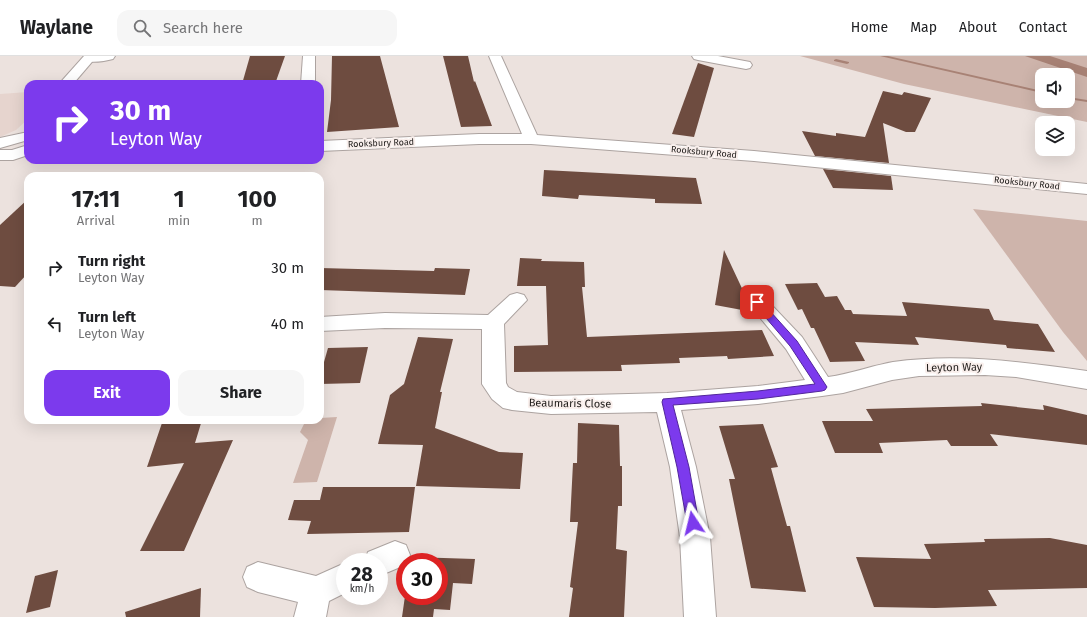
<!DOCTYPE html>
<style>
:root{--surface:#fff;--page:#f6f6f6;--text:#202124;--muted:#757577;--line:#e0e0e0;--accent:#7c3aed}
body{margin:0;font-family:"Fira Sans",sans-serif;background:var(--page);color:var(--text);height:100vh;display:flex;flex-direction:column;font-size:15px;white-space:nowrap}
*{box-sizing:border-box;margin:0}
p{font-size:13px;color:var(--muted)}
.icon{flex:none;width:22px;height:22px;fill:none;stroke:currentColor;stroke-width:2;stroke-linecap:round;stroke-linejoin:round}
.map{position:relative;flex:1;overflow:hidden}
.details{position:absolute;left:24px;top:116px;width:300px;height:252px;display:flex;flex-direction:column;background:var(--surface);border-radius:12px;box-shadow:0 4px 16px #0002}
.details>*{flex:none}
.banner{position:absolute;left:24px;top:24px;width:300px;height:84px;border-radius:12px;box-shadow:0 4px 16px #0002;background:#7c3aed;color:#fff;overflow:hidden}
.controls{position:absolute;left:1035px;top:12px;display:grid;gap:8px}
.controls a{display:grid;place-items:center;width:40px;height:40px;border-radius:8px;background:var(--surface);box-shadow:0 4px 16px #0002;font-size:20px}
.speed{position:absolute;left:336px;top:497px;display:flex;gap:8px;font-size:20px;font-weight:700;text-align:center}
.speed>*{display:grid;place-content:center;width:52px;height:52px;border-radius:50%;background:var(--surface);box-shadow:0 4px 16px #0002;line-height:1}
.speed small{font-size:10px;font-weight:400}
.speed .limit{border:6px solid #d22;background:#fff;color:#111}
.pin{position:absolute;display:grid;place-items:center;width:34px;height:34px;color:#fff;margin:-17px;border-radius:8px;box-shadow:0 2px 6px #0006}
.me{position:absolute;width:44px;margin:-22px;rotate:350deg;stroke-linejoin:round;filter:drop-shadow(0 0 3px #0008)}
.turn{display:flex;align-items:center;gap:14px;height:84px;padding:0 20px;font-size:18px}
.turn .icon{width:52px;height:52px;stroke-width:2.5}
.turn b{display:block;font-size:28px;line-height:34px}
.eta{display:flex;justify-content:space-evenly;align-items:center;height:68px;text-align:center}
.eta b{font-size:24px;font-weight:700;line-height:28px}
.primary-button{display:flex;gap:8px;margin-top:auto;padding:8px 20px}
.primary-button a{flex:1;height:46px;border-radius:12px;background:var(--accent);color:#fff;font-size:16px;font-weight:700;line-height:46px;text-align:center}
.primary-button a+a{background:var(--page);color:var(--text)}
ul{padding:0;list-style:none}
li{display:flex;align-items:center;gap:12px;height:56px;padding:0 20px}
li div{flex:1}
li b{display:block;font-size:15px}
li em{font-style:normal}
header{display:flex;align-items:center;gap:24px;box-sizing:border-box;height:56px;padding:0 20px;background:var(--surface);border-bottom:1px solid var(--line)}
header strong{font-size:19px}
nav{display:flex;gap:22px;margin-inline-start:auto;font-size:14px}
.search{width:280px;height:36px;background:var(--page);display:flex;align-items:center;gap:10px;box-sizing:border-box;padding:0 14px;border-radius:12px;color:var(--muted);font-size:15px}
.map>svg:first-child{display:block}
.built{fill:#e6d4ce}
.green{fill:#ceb4ab;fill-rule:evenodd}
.water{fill:#a88275}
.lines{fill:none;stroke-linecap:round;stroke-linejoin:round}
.stream{fill:#a88275;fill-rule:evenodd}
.building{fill:#6e4c40}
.minor-casing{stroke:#aca3a0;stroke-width:2}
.tertiary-casing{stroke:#aca3a0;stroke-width:2}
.minor{fill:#fff;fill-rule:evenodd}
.tertiary{fill:#fff;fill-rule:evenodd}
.route{fill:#7c3aed;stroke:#51269a}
.labels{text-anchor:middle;stroke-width:4;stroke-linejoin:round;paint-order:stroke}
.far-street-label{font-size:9px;fill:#201d1b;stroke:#f9efec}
.street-label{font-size:11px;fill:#201d1b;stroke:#f9efec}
</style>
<header>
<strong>Waylane</strong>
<div class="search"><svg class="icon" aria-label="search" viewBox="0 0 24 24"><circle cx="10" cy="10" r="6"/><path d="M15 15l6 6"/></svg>Search here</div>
<nav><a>Home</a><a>Map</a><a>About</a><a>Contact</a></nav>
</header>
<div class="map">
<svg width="1087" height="561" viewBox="0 0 1087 561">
<rect width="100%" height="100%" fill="#ece2de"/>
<path class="built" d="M28,36V63L16,74L0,81V38Z"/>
<g class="green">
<path d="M800,0H1087V66L904,28ZM1042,19H1068V45H1042Z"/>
<path d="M973,153L1087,165V305L1063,276Z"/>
<path d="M337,361L317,426L293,427L308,384L300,376L306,364H320V362Z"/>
</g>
<path class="water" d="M1025,0H1050L1087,12V21Z"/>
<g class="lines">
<g class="stream">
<path d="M880,0H888L1042,35V37Z"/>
<path d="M836,3L849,6V7L847,8L834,5V4Z"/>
<path d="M1068,41L1087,44V46L1068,43Z"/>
</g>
</g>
<g class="building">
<path d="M250,0H285L275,28H242Z"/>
<path d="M332,0H380L399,71L327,76L331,44Z"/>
<path d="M443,0H468L474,26L475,25L492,70L461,71Z"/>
<path d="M698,7L714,12L694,81L672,78Z"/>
<path d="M883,35L902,39L904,36L931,42L915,76H906L883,67L889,107L815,100L802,75L836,80V77L865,81Z"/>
<path d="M823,113L891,120L893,134L833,132Z"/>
<path d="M544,114L696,122L702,148L655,147V143L579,139L578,143L542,140Z"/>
<path d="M28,143V217L15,231L0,230V169Z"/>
<path d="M724,194L747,243L746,247L753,256L715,249Z"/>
<path d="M520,202L542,203L541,205L584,206L585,231H582L587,281L762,274L774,300L728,303L727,300L679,302L680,307L621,309L622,315L514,316V290L548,289L546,230H517Z"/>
<path d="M320,212L434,215L435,212L470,213L465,239L320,234Z"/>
<path d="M817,227L825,241L837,240L845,254H851L853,258L907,260L902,246L989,253L994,264L1038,268L1055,296L1007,292L1006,289L915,281L919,289L855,286L865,305L830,306L814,272H811L802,253L798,254L785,228Z"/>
<path d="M418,281L453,283L440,336H442L435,372L499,396L523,397L520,433L416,430L423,389L378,388L390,339L404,328Z"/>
<path d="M368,291L360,327L320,328V320L328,292Z"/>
<path d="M981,347L1044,354L1043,349L1087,359V389L990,378L998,390H951L947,384L879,387L883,397H835L822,365H873L866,353L982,350Z"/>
<path d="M163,364H202L195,387L233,384L184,495H140L184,407L147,411Z"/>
<path d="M578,367L619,369L620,410H622V450H618L616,493L627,495L624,561H569L573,532L570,531L578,466H570L573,407H577Z"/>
<path d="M763,368L778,411L771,412L787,470H790L806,536L751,532L729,423H735L719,370Z"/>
<path d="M323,431H415L409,476L307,478L311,465L288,464L294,444H320Z"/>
<path d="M1050,482L1087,489V532L988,534L997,550L935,552L874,551L856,501L931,503L924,488L985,486L984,483Z"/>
<path d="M412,501L475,503L472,528L453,527L450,554L434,553L433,561H402L405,540H439V506H411Z"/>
<path d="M58,514L50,551L26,557L35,520Z"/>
<path d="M201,532L200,561H126L125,556Z"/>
</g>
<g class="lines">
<g class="minor-casing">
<g id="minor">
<path d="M85,0H115L113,3C105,5 94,7 86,5L84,2Z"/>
<path d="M303,0H315V28H301Z"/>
<path d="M489,0H501L537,79L754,95L1087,128V138L754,105L531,88H479L320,95V85L479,78H522Z"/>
<path d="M692,0H718L750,6L752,9L750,12L746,13L698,4L694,3Z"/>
<path d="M517,237L524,239L527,244L504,268L506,327L508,331L517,336L551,340L667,337L758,330L805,324L786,293L747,246L750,241L757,239L764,241L802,281L828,321C850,318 871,310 893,306C958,297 1023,306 1087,315V333L1016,321L985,319L919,320L892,324L843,337L822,340L758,348L681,354L696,411L710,481L716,561H684L680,481L670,411L657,356L551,358L512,354L503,352L492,343L482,328V273L385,272L320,275V261L385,257L488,259L510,239Z"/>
<path d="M395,485L406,489L410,499L407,506H405V509L379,520V506H364L368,496Z"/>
<path d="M258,506L316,520L345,507V537L329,545L326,561H294L298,546L258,536L247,531L243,521L247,511Z"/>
</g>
</g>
<g class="tertiary-casing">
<g id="tertiary">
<path d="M84,0H97L73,28H59Z"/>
<path d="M28,76V84L0,92V82Z"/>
<path d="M28,89V99L13,104H0V94H12Z"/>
</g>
</g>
<use href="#minor" class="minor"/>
<use href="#tertiary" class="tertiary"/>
</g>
<path class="route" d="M757,243L760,244L797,285L827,331L825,334L822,335L758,343L673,349L689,411L699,467L697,471L693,472L688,471L687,467L677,411L662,346L663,343L758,335L815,328L790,290L754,248L753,246Z"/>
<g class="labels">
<g class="far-street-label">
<text transform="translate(381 87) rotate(-2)" y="3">Rooksbury Road</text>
<text transform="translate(704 96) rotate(5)" y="3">Rooksbury Road</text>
<text transform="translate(1027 127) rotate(6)" y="3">Rooksbury Road</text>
</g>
<g class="street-label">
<text transform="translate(954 311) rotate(-1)" y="4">Leyton Way</text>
<text transform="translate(570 347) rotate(1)" y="4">Beaumaris Close</text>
</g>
</g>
</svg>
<div class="controls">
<a><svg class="icon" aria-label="sound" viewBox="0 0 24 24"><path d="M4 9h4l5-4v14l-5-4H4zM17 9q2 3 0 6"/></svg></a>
<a><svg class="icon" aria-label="layers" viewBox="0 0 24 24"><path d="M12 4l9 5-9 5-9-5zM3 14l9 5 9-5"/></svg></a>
</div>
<div class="speed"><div>28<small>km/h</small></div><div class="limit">30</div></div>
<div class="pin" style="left:757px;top:246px;background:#d93025"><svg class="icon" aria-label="arrive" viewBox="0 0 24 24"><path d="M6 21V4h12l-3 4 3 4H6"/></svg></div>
<svg class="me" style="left:693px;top:467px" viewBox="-20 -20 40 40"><path d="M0-17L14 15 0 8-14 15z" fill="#7c3aed" stroke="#fff" stroke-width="4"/></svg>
<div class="banner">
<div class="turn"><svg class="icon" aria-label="right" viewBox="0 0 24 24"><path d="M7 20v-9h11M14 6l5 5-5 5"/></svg><div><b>30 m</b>Leyton Way</div></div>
</div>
<section class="details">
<div class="eta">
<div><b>17:11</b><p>Arrival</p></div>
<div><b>1</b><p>min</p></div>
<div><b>100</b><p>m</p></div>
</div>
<ul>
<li><svg class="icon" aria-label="right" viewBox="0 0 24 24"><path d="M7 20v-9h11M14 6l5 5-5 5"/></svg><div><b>Turn right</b><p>Leyton Way</p></div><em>30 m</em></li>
<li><svg class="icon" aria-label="left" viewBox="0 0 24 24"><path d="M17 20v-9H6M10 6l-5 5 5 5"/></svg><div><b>Turn left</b><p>Leyton Way</p></div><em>40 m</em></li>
</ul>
<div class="primary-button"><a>Exit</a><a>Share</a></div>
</section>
</div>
